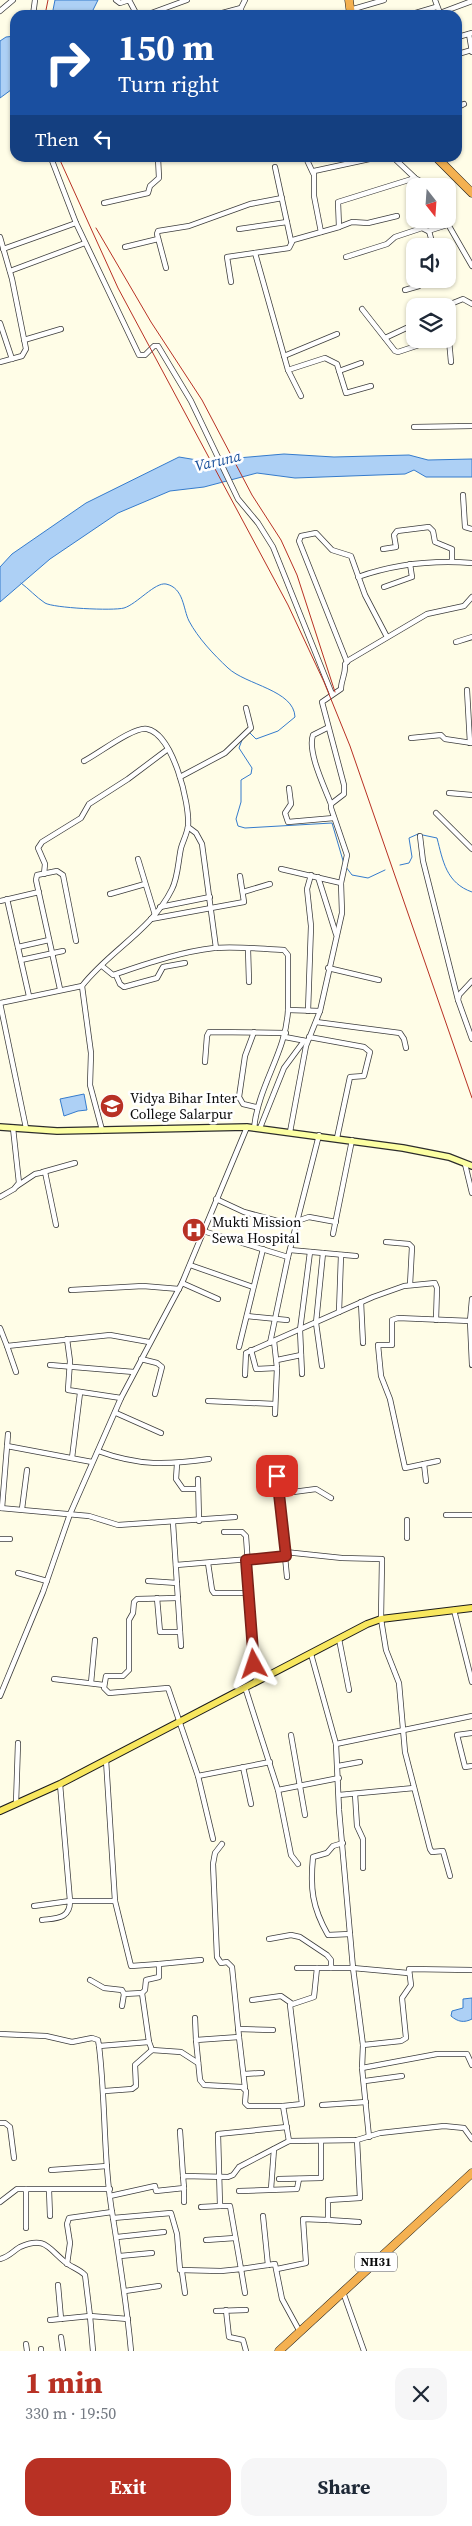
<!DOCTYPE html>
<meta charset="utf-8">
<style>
:root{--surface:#fff;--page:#f6f6f7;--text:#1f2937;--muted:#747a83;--accent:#b83124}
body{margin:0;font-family:"Source Serif 4",serif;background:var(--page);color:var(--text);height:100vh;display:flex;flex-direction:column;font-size:19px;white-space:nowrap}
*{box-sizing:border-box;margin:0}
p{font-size:16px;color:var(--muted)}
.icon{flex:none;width:28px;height:28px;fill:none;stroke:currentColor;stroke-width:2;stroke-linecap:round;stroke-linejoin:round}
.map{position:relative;height:2351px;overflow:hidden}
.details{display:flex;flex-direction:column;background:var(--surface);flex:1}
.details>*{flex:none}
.hud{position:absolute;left:10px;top:10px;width:452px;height:152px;border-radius:15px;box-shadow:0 1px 4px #0004;background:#1a4fa0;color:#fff;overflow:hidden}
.needle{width:32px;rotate:163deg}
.controls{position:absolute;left:406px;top:178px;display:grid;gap:10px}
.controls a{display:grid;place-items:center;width:50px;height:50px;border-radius:10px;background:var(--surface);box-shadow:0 1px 4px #0004;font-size:25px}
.pin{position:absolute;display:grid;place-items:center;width:42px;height:42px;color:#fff;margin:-21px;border-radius:10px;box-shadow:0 2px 8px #0006}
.me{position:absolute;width:55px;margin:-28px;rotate:355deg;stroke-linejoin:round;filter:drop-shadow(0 0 4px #0008)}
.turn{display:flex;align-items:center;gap:18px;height:105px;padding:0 25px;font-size:22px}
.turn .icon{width:65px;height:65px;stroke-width:2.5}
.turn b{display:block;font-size:35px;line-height:42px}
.then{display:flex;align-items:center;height:48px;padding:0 25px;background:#0003;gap:10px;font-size:19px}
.round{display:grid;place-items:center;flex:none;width:52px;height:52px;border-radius:15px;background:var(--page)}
.head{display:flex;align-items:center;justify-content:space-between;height:85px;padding:0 25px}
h1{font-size:30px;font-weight:700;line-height:38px;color:var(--accent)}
.cta{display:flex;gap:10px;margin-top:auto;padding:10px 25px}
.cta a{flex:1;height:58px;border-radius:15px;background:var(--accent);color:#fff;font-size:20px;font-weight:700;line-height:58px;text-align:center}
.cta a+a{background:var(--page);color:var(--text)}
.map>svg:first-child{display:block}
.water{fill:#add0f5;stroke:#357bcc}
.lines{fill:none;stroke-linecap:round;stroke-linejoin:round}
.stream{stroke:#357bcc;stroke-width:1}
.street-casing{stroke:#3d3d3d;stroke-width:6}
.secondary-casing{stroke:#2c2c2c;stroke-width:8}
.primary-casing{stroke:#1b1b1b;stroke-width:8}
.highway-casing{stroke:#1b1b1b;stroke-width:9}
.street{stroke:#fff;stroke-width:4.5}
.secondary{stroke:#fcffa3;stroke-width:5.5}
.primary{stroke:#f8e75e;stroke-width:6}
.highway{stroke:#f4b151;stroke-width:8}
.rail{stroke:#b83124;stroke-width:1}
.route-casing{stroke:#782017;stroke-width:12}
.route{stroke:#b83124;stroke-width:9}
.labels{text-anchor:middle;stroke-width:5;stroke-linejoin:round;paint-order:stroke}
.shield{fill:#fff;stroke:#545454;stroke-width:1}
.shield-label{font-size:12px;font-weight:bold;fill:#0a0a0a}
.poi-label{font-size:14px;fill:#0a0a0a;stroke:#fff;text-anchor:start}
.water-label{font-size:15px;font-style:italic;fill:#164e9a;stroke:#fff}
</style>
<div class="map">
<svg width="472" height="2351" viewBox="0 0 472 2351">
<rect width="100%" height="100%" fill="#fffde7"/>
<g class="water">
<path d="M55,0H98L93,10L94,15H52Z"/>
<path d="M15,36V87L0,98V41L6,37Z"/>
<path d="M284,454L334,457L409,455L428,460L472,459V477H426L414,470L405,474L295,478L257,473L204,487L170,491L118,513L50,559L0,602V567L12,554L86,503L179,457L203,461Z"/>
<path d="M84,1094L87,1110L78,1111L64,1116L60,1099Z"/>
<path d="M472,1998V2019C464,2023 458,2022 451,2016L452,2011L463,2008V1999Z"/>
</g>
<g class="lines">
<g class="stream">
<path d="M21,583C29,589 36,597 45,603C53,608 113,611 124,608C137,604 155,582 166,584C184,588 183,609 189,621C198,638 214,655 228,668C246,685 294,690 295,717L278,731L256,739L249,732"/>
<path d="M242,740L239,748L252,768L251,774L241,780V802L236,819L238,826L245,828L332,823L344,864"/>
<path d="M400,865L409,863L412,857L409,838L418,834L437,838C443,861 446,883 472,892"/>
<path d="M346,867L352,875L368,878L385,870"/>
</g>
<g class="street-casing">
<g id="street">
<path d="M116,0L120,3L129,0L137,15"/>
<path d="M435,0L440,13L472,1"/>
<path d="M350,10L384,0"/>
<path d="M0,11L13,0"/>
<path d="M33,15L35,0"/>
<path d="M146,15L187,0"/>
<path d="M215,15L241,8"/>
<path d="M241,15V8L245,0"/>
<path d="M409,15L436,7"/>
<path d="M469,34L472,52"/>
<path d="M458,37L472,33"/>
<path d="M458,54L472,50"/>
<path d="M458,107L464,104"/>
<path d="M51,158L76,223L139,355H145L154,346H158L191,401L238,499L258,523L273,547L332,694"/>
<path d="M306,158L313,173"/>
<path d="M394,158L415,178L429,186"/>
<path d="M275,167L291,241"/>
<path d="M104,203L148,193L150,186L159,178L158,158"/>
<path d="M445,219L472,266"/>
<path d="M339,227L352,222L368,223L397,216"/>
<path d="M239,229L287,222"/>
<path d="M321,232L314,196V171L374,158"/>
<path d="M0,237L12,279L26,349L22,356L0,362"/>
<path d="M425,246L432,242L429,231"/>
<path d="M125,247L158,239"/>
<path d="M3,249L76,223"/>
<path d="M255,253L288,370L301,396"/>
<path d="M346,257L387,244L395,237L422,228L428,231L447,225"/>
<path d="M166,268L157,234L158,231L189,226L250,204L282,198"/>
<path d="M10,271L85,243"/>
<path d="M231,282L227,257L289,248L293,240L339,227L338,202L415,178"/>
<path d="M405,290L419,286V279"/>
<path d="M362,309L395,351L398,352L437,339"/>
<path d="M448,311L453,303L463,299L472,304"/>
<path d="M0,323L12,359"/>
<path d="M448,329L451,362"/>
<path d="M385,338L415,324"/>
<path d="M24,340L61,329"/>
<path d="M284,356L337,334"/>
<path d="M288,370L325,358L337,364L346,393L371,386"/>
<path d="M339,371L361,363"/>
<path d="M414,427L472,426"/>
<path d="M463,495L465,527L472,529"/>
<path d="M383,549L396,547L394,535L397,531L429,527L433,531L435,542L452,549V561"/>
<path d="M358,577C395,564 433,560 472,563"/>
<path d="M384,587L412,577L410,564"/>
<path d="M456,642L472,637"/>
<path d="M347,662L299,541L301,536L316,533L332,550L351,556L365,595L387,637"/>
<path d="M467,690L470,743"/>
<path d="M327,728L313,735C307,752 325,788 331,804"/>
<path d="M411,738L441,735L445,739L472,743"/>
<path d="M84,761C98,754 134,726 147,729C173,734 190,804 188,826C187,834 183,841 181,848C178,862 178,877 172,889C152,930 109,951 82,986L91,1053L90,1085L102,1130"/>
<path d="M180,777L225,753L251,728L246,708"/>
<path d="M289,788L291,804L285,813L288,822L334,818"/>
<path d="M449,793L472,795"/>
<path d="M436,813L472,849"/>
<path d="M188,827L196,833L202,844L216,948"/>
<path d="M420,836L423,861L458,1000"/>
<path d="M138,859L155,915"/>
<path d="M281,869L341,883"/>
<path d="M44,874L45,864L38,848L42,842L81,818L89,804L128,779L168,749"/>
<path d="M318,877L336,934"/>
<path d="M243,892L270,884"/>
<path d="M110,894L145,884"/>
<path d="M7,899L29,996"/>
<path d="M0,901L39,892"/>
<path d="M160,907L210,897"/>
<path d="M151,919L244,902L240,876"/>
<path d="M18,947L49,940"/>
<path d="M248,949L249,982"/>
<path d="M21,960L63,951"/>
<path d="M102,966L113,975C146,964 179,952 214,948C237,946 261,949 284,950L288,955V1010L320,1011"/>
<path d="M328,968L379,980"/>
<path d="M116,975L120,984L124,987L157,978L163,967L185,963"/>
<path d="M472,981L459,995L458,1000L472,1039"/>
<path d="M60,989L36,880L37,875L57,871L63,875L76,941"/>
<path d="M0,1003L26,1128"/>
<path d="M0,1003L82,986"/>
<path d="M308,1011L311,926L307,889L311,875"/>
<path d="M316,1022L400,1033L404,1039L406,1048"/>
<path d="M254,1032L245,1056L239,1097L243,1104L256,1107"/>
<path d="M285,1037L306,1041"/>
<path d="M309,1037L364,1047L370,1052L364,1076L350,1077L337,1138"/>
<path d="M205,1062L207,1036L209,1032L286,1033"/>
<path d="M254,1128C259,1083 286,1053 288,1010"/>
<path d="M260,1128L284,1068L304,1041"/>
<path d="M290,1132L306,1046L320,1011L342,913L341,883L347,855L331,808V804L344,794V785L322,702L341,689C341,680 346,674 345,664L349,660L427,614L464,606L472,597"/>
<path d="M465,1164L472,1193"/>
<path d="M43,1172L75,1163"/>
<path d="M17,1186L35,1174L45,1172L56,1225"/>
<path d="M0,1197L14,1189L19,1183L13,1128"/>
<path d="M216,1199L244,1212L296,1226"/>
<path d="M297,1221L309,1217L336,1222"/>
<path d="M203,1231L288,1257L319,1135"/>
<path d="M333,1234L352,1140"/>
<path d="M386,1242L409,1244L412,1247L410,1285"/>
<path d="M290,1250L356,1256"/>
<path d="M190,1265L253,1287"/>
<path d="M182,1283L218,1299"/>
<path d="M71,1290L143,1286L179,1289"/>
<path d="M361,1302L363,1343"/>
<path d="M339,1312L341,1255"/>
<path d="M247,1316L287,1320"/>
<path d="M470,1321L472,1365"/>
<path d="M0,1328L7,1346L110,1335L149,1342"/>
<path d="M67,1339L70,1361L68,1390L121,1398"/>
<path d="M270,1343L288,1257"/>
<path d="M7,1346L16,1372"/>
<path d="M239,1347L263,1249"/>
<path d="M251,1350L256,1369L277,1368L274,1341"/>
<path d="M141,1359L157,1363L162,1367L155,1394"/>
<path d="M277,1360L301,1355"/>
<path d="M50,1365L134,1372"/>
<path d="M322,1366L316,1323L323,1253"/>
<path d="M302,1374L300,1330L310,1252"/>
<path d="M245,1375L246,1353L373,1297L404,1286L435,1283L437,1288L436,1320"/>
<path d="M208,1401L275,1404"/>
<path d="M116,1413L161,1433"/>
<path d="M275,1414L277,1368"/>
<path d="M7,1446L92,1462"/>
<path d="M98,1451C139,1466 167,1465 209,1459"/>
<path d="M72,1458L80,1393"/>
<path d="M438,1461L405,1468L390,1399L381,1376L378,1345H392V1320L398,1318L470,1321L472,1299"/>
<path d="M177,1464L176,1479L183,1489H198"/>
<path d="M424,1464L426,1481"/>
<path d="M277,1476L287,1577"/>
<path d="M198,1479L199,1521"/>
<path d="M278,1494L316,1489L331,1498"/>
<path d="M0,1508L89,1516L118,1525L235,1517"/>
<path d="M2,1508L8,1434"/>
<path d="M22,1509L27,1470"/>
<path d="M446,1515H472"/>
<path d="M173,1523L181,1646"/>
<path d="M224,1532H242L246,1536L256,1681"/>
<path d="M407,1538V1520"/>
<path d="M0,1539H10"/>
<path d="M285,1552L342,1558L382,1559L381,1619L386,1650L399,1683L405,1752L430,1849L432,1852L443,1851L450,1876"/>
<path d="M208,1563L212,1590L214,1593H248"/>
<path d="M176,1565L285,1556"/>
<path d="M18,1573L47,1581"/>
<path d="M148,1581L177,1583"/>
<path d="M157,1598L160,1632H180"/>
<path d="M178,1598L137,1599L134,1602L133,1613L129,1620V1670L123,1676H106L104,1688L109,1693L168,1688L198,1776L213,1839"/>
<path d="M454,1610L472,1682"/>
<path d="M339,1639L349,1690"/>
<path d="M311,1654L336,1744L339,1810L353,1968L363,2045L362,2068L369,2137"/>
<path d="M54,1679L104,1685"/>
<path d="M91,1683L95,1640"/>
<path d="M245,1687L278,1790L291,1855L298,1864"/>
<path d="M0,1696L43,1592L70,1514L121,1398L182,1283L247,1127"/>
<path d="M472,1733L457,1735L465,1767L472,1766"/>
<path d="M291,1735L305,1815"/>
<path d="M336,1744L472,1716"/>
<path d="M106,1760L115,1901"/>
<path d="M338,1766L360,1762"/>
<path d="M243,1767L251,1804"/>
<path d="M198,1776L270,1762"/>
<path d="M60,1784L70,1901H115L131,1966L159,1964V1977L146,1980L145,1990L142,1993L149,2042"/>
<path d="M278,1790L339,1778"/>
<path d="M355,1794L357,1826L363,1839V1868"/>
<path d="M339,1795L414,1788"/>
<path d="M16,1804L18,1743"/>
<path d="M343,1843L333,1846L327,1853L313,1857C310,1888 312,1907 328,1935L350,1934"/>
<path d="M222,1844L215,1853L213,1864L217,1957L221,1963L227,1962L232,1967L239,2037L196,2040L200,2080L204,2085L242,2087L246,2091L245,2103L248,2106H283L289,2141"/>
<path d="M34,1906L70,1901C70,1919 57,1918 42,1920"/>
<path d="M269,1939L291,1935L300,1937L327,1955L331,1960V1968"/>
<path d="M159,1964L201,1960"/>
<path d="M297,1968H353L408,1973"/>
<path d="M90,1980L104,1988L122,1990L124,1994"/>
<path d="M252,2000L281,1996L291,2003"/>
<path d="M122,2006L124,1994L142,1993"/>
<path d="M195,2018L196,2040"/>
<path d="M238,2029L273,2030"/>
<path d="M0,2034L46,2036L72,2042L92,2038L98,2040L99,2046L149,2042L152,2050L181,2052L198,2063"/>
<path d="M239,2037L245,2088"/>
<path d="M363,2045L401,2041L406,2038L402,1998L411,1985L409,1969L472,1970"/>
<path d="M99,2046C106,2103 103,2162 113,2218C120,2262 127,2306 131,2351"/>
<path d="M362,2068L437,2054H467L472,2065"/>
<path d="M244,2074L262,2073"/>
<path d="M365,2081L402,2076"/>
<path d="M105,2091L132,2089L136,2086L135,2065L152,2050"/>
<path d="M322,2105L366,2102"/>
<path d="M283,2106L302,2104L290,2005L314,1997L317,1968"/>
<path d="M0,2123H5L10,2127L14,2158"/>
<path d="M287,2127L218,2134L220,2206H230L241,2269L275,2264L282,2299L300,2332"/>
<path d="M180,2131L183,2176"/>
<path d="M51,2170L107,2166"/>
<path d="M279,2179L321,2178V2142"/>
<path d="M184,2188V2202"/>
<path d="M271,2189L274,2149"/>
<path d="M49,2190L50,2216"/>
<path d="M239,2191L297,2189L299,2179"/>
<path d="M110,2196L155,2186L156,2191L184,2188L183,2176L228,2177L233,2175L239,2167L289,2141L357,2140L380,2133L444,2126L464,2128L472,2139"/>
<path d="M0,2202L17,2189H110"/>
<path d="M201,2207L220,2206"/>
<path d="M263,2216L268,2265"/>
<path d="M113,2218L171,2213L177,2234L180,2270L221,2271L241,2269L245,2293"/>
<path d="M328,2220L359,2222"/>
<path d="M26,2228V2189"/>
<path d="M117,2237L164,2232"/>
<path d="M206,2240L235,2238"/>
<path d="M120,2256L152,2253"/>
<path d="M0,2259C9,2257 13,2251 20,2247C45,2236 48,2248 65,2262C71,2267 79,2269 85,2275L90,2316L128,2319"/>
<path d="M67,2264L70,2243L67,2224L69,2218L112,2212"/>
<path d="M277,2269L306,2263L303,2219L328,2220V2200L360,2198L357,2140"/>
<path d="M182,2272L185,2293"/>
<path d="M58,2285L61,2319"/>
<path d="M125,2291L159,2286"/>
<path d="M343,2292L364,2351"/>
<path d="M226,2310L229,2337L243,2340L246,2351"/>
<path d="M216,2311L246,2310"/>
<path d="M50,2320L90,2316L93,2351"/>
<path d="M61,2337L63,2351"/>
<path d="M26,2344L27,2351"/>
<path d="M41,2349V2351"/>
</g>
</g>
<g class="secondary-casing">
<path id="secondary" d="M0,1127L57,1131L247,1127L403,1148L449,1157L472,1166"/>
</g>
<g class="primary-casing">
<path id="primary" d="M0,1811L60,1784L367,1624L381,1619L472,1608"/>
</g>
<g class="highway-casing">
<g id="highway">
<path d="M349,0L351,15"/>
<path d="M437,158L472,193"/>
<path d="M279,2351L472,2173"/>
</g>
</g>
<use href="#street" class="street"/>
<use href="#secondary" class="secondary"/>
<use href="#primary" class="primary"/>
<use href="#highway" class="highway"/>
<g class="rail">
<path d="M45,15L48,0"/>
<path d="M59,158L118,288L288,605L324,682L350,746L472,1098"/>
<path d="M96,228L151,322L202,400L252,495L281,540L297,575L335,692"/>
</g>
</g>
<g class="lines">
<g class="route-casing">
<path id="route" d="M254,1664L246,1560L286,1556L277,1476"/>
</g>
<use href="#route" class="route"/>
</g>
<defs>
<g id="university-disc" transform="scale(1.25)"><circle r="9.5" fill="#b83124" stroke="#fff"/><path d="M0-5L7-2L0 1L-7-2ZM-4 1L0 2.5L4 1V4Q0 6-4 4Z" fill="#fff"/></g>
<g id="hospital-disc" transform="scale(1.25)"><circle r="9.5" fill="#b83124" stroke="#fff"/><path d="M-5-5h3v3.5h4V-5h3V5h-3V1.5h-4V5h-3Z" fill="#fff"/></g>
</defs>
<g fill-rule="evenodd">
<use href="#university-disc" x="112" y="1106"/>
<use href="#hospital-disc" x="194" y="1230"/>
</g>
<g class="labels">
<rect class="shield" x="355" y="2252.5" width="42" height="19" rx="4"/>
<g class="shield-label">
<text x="376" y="2266">NH31</text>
</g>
<g class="poi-label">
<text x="130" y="1103">Vidya Bihar Inter<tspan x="130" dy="16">College Salarpur</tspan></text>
<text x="212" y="1227">Mukti Mission<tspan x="212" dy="16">Sewa Hospital</tspan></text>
</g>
<g class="water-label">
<text transform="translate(218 461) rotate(-13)" y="5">Varuna</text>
</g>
</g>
</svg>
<div class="controls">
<a><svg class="needle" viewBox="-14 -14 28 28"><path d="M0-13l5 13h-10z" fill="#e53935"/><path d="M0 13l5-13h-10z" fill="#747a83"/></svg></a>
<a><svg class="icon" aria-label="sound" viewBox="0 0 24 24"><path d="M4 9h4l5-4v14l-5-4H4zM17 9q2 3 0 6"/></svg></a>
<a><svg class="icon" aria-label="layers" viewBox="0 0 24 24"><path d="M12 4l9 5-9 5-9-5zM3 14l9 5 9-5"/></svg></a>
</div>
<div class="pin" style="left:277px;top:1476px;background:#d93025"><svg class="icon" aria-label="arrive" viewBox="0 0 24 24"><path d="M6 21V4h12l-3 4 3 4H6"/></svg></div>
<svg class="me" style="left:254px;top:1664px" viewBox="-20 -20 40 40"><path d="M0-17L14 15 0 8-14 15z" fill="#b83124" stroke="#fff" stroke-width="4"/></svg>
<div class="hud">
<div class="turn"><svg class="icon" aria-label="right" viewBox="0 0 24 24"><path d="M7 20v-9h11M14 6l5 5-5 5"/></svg><div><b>150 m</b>Turn right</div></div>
<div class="then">Then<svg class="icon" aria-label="left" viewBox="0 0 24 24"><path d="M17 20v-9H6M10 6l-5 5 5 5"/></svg></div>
</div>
</div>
<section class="details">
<div class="head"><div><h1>1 min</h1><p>330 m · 19:50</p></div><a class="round"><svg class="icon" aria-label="close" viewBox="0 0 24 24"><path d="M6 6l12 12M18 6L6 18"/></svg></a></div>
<div class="cta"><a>Exit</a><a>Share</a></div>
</section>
